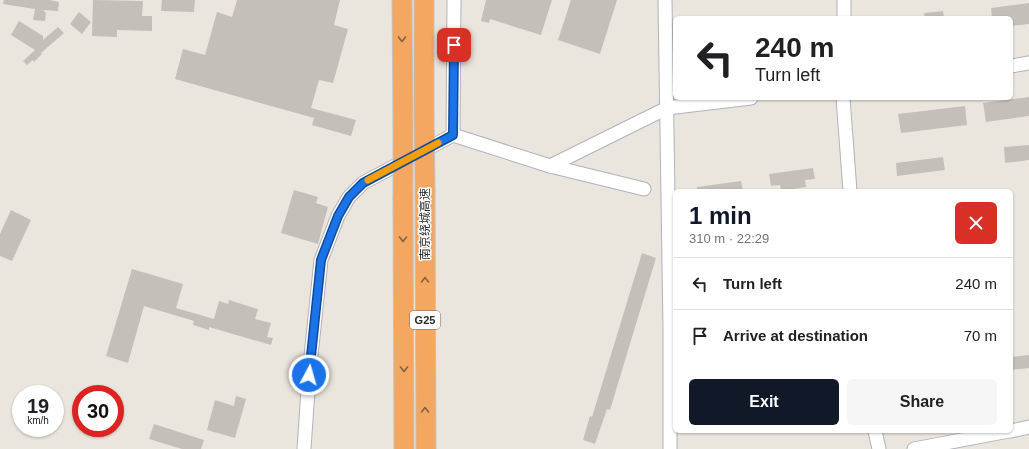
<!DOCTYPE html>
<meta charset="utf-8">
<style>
:root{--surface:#fff;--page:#f6f6f6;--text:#202124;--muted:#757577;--line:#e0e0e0;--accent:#111827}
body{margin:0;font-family:Helvetica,"Noto Sans SC",sans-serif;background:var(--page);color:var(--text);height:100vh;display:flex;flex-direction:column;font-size:15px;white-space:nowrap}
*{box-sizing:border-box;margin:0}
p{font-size:13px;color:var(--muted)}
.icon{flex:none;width:22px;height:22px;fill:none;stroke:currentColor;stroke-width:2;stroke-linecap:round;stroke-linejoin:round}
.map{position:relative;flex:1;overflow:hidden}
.panel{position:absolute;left:673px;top:189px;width:340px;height:244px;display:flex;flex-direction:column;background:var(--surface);border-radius:6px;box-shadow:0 1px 3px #0004}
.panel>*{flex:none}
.hud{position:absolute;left:673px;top:16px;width:340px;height:84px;border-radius:6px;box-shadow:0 1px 3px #0004;background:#fff;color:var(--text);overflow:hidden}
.speed{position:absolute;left:12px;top:385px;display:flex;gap:8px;font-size:20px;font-weight:700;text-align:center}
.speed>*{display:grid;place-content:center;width:52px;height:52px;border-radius:50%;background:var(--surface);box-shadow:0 1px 3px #0004;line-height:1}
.speed small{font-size:10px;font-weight:400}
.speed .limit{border:6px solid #d22;background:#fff;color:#111}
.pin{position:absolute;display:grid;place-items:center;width:34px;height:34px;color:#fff;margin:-17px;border-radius:8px;box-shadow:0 2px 6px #0006}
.me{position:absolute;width:44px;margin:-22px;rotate:6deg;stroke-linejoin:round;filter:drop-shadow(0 0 3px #0008)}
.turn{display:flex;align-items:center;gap:14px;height:84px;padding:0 16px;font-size:18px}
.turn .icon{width:52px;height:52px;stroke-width:2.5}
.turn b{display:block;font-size:28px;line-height:34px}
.round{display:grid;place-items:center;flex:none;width:42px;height:42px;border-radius:6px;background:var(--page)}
.summary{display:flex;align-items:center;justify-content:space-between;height:68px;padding:0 16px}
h1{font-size:24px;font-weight:600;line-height:30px;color:var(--accent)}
.primary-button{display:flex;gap:8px;margin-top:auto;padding:8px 16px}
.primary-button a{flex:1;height:46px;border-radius:6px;background:var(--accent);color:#fff;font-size:16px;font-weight:600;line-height:46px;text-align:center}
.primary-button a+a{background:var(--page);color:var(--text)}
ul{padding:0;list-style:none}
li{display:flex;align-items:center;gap:12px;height:52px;padding:0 16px;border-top:1px solid var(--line)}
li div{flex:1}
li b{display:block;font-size:15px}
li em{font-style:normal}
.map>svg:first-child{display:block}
.building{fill:#c4bfb9}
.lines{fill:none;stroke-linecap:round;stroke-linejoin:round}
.minor-casing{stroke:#b0b2bd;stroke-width:15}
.highway-casing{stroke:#c3c3c3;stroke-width:21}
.minor{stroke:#fff;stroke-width:13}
.highway{stroke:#f3a760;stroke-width:19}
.highway-bridge-casing{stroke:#c3c3c3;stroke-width:21;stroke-linecap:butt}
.highway-bridge{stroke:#f3a760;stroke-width:19}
.oneway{stroke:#846242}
.route-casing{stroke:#114b97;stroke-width:10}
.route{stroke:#1a73e8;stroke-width:7}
.slow{stroke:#f59e0b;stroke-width:7}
.labels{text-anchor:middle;stroke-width:3;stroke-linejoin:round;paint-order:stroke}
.shield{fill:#fff;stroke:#6a6a6a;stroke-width:1}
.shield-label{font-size:11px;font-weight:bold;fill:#2a2a2a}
.street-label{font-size:12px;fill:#2a2a2a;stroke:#fff}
</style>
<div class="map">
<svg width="1029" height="449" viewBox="0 0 1029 449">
<rect width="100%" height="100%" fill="#ebe6dd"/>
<g class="building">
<path d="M4,0H49L59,2L58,11L43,10L46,13L45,21L33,20L35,9L3,4Z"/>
<path d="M93,0L143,1L142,16H152V31L117,30V37L92,36Z"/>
<path d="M162,0H195L194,12L161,11Z"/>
<path d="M237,0H340L334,25L348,29L333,83L319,80L311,108L356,120L351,136L312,125L314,118L175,79L183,49L205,55L217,12L232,17Z"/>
<path d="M486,0H552L541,35L490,19L489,23L481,21Z"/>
<path d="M571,0H617L600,54L558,40Z"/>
<path d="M1029,3V24L1011,26V18H992L991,8Z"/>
<path d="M943,11L944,18H925L924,13Z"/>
<path d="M79,12L91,22L82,34L70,24Z"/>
<path d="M19,21L43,36V40L58,27L64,33L41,53L42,54L34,62L33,60L27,65L23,61L35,50L11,35Z"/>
<path d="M1029,97V116L986,122L983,103Z"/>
<path d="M965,106L967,125L901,133L898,114Z"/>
<path d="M1029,145V160L1005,163L1004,147Z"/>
<path d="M943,157L945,170L897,176L896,163Z"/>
<path d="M813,168L815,179L805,180L806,187L781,191L780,185L771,186L769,174Z"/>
<path d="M741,181L743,191H697V187Z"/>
<path d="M294,190L318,197L316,203L328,207L318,244L281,233Z"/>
<path d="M11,210L31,220L12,261L0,256V234Z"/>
<path d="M642,253L656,258L610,410L607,409L595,444L583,440L590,416L592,417Z"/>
<path d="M132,269L183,284L176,308L214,319L219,301L228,304L229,300L258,309L255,319L271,323L267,337L273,338L271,345L209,327V330L193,325L194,321L144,306L128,363L106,356Z"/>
<path d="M1029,355V368L1011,370V357Z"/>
<path d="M236,396L246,399L235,438L207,430L215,400L234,406Z"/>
<path d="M154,424L204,440L201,449H182L149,439Z"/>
</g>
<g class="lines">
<g class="minor-casing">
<g id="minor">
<path d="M454,0L453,135L550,166L644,189"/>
<path d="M665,0L670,329V449"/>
<path d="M844,18V0"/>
<path d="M1011,66L1029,63"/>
<path d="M843,98L850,191"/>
<path d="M550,166L667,108L751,98"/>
<path d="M875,431L879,449"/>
<path d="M1011,431L1029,427"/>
<path d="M304,449L309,375L321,260L338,216L349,197L363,183L453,135"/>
<path d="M914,449L1009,431"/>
</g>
</g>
<g class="highway-casing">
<g id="highway">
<path d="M402,0L403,122"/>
<path d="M424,0V113"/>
<path d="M425,191L426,449"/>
<path d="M403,200L404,449"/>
</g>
</g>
<use href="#minor" class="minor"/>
<use href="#highway" class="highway"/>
<g class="highway-bridge-casing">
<g id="highway-bridge">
<path d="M424,113L425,191"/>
<path d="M403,122V200"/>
</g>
</g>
<use href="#highway-bridge" class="highway-bridge"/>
</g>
<defs><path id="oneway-chevron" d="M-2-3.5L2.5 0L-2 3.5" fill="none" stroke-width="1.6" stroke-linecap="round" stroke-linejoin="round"/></defs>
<g class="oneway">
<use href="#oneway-chevron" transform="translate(402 39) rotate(90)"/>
<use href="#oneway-chevron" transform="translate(403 239) rotate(90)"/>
<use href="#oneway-chevron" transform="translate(425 280) rotate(-90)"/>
<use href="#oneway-chevron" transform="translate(404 369) rotate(90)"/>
<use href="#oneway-chevron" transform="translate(425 410) rotate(-90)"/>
</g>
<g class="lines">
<g class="route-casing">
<path id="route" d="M309,375L321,260L338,216L349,197L363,183L453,135L454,45"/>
</g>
<use href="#route" class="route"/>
<path class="slow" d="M368,180L438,143"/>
</g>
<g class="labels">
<rect class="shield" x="410" y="311" width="30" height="18" rx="3"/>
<g class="shield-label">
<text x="425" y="324">G25</text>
</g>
<g class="street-label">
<text transform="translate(425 224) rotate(-90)" y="4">南京绕城高速</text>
</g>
</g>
</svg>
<div class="speed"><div>19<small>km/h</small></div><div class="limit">30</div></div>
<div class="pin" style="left:454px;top:45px;background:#d93025"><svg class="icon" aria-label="arrive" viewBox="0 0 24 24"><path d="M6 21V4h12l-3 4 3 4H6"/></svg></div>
<svg class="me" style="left:309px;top:375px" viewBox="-20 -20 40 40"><circle r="17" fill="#1a73e8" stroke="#fff" stroke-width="3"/><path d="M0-11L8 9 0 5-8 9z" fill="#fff"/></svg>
<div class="hud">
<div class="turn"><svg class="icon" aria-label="left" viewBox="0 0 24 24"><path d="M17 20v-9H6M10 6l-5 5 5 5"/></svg><div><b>240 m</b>Turn left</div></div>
</div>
<section class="panel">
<div class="summary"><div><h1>1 min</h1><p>310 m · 22:29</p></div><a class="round" style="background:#d93025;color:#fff"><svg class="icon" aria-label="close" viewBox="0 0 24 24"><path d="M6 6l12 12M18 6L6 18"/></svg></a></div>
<ul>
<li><svg class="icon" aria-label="left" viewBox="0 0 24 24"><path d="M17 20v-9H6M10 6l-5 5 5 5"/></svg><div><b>Turn left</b></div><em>240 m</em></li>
<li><svg class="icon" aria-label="arrive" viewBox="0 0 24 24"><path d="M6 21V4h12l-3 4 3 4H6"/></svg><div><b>Arrive at destination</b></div><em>70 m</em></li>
</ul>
<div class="primary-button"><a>Exit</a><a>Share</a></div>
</section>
</div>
